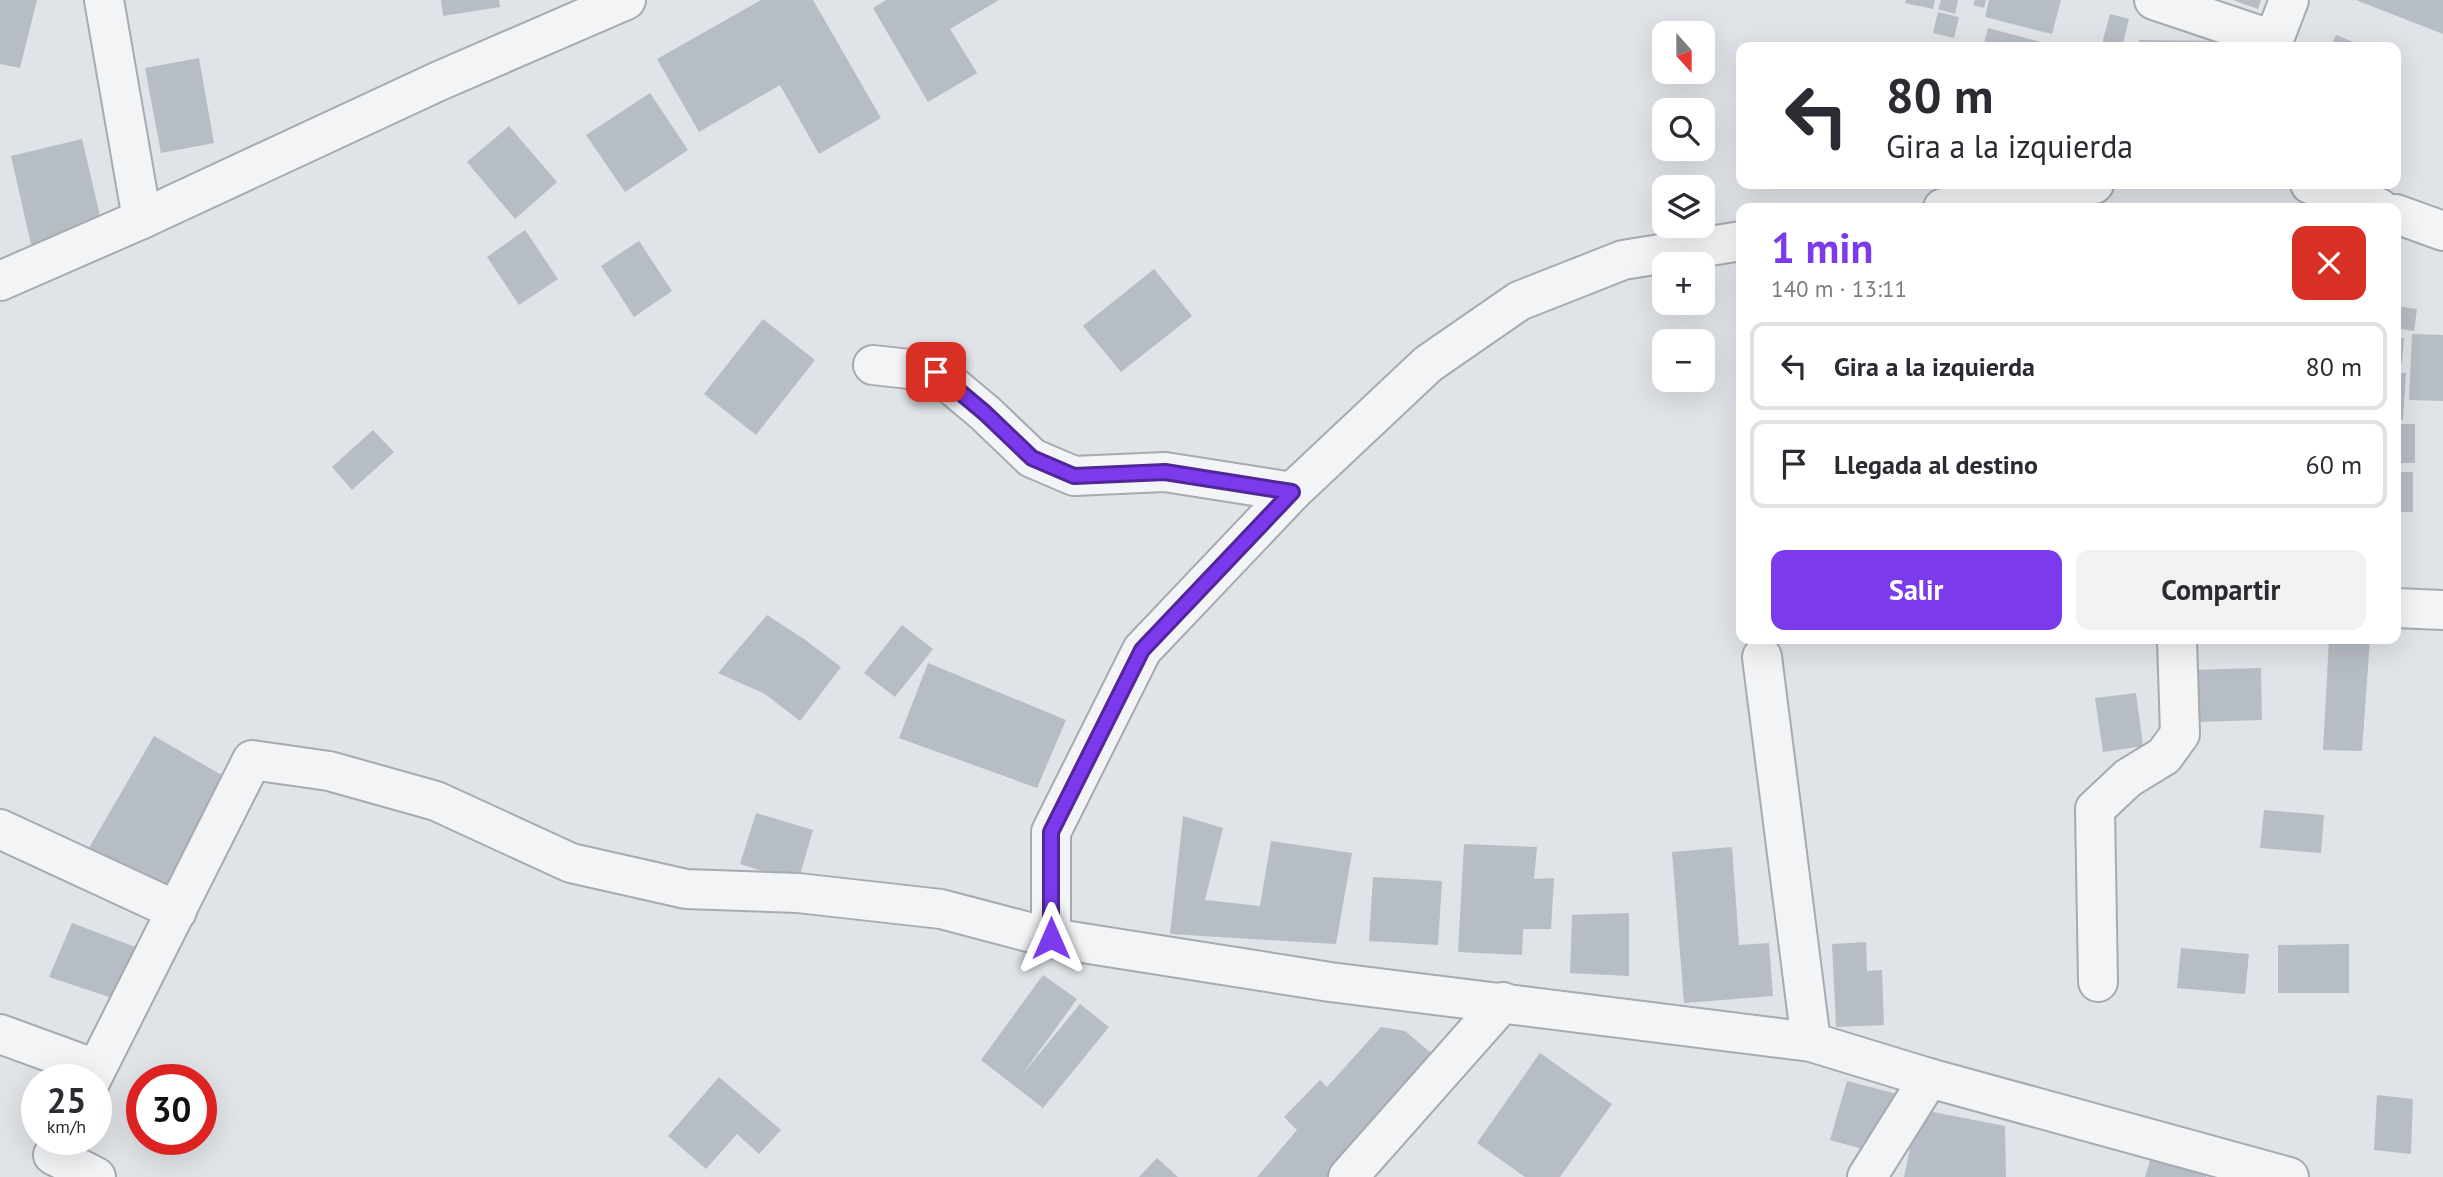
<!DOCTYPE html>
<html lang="es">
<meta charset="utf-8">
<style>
:root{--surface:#fff;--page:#f2f2f3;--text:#2b2b33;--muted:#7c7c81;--line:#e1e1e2;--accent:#7c3aed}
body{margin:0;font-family:"PT Sans",sans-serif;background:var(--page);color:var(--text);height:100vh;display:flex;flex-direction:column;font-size:26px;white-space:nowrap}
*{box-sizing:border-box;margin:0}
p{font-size:23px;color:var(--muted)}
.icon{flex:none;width:38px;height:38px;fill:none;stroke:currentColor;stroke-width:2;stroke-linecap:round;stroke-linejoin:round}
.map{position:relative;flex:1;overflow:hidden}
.side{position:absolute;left:1736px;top:203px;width:665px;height:441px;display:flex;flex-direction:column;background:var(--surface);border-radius:14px;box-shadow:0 7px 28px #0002}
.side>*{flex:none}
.banner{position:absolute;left:1736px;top:42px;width:665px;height:147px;border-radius:14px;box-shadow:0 7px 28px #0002;background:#fff;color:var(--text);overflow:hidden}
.needle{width:46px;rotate:159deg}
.buttons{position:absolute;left:1652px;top:21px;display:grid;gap:14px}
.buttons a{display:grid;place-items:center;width:63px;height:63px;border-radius:14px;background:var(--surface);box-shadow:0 7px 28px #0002;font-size:35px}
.speed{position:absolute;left:21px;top:1064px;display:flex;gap:14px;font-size:35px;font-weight:700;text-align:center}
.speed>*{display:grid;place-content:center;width:91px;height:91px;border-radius:50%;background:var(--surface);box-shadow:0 7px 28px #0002;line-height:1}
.speed small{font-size:18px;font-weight:400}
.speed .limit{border:10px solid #d22;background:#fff;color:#111}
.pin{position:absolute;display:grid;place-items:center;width:60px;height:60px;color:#fff;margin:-30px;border-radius:14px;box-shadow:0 4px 10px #0006}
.me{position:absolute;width:77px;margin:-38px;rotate:0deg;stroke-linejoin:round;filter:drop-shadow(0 0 5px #0008)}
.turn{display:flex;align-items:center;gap:24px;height:147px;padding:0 35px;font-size:32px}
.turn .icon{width:91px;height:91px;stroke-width:2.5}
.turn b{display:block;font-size:49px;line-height:60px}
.round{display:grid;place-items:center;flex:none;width:74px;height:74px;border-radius:14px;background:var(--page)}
.headline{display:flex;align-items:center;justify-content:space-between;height:119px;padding:0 35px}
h1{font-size:42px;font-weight:700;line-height:52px;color:var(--accent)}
.button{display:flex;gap:14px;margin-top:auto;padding:14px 35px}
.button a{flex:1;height:80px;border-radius:14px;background:var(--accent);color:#fff;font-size:28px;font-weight:700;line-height:80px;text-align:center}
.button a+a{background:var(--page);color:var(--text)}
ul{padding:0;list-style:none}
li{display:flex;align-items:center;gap:21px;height:88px;margin:0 14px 10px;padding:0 21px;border:4px solid var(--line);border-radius:14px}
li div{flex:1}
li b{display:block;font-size:26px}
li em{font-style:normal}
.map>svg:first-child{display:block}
.building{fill:#b7bdc4}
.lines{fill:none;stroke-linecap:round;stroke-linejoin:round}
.minor-casing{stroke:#a6aab1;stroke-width:42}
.minor{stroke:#f2f4f6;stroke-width:38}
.route-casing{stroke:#51269a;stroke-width:18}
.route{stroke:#7c3aed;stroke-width:12}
</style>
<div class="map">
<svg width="2443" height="1177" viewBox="0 0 2443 1177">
<rect width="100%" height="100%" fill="#e0e3e7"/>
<g class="building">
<path d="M0,0H37L20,68L0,64Z"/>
<path d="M441,0H499L500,7L443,16Z"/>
<path d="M761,0H813L881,118L819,154L780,85L699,132L657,59Z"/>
<path d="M886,0H999L950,29L977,73L928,102L873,8Z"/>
<path d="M1906,0H1935L1933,9L1905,3Z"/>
<path d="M1941,0H1958L1955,14L1938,9Z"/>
<path d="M1975,0H1986L1984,8L1973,5Z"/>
<path d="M1989,0H2061L2052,34L1985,17Z"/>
<path d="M2233,0H2261L2258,9Z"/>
<path d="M2356,0H2443V34Z"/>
<path d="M1938,12L1959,17L1954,38L1933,33Z"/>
<path d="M2110,14L2129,19L2122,47L2102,44Z"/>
<path d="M1988,28L2041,42L2040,47H1983Z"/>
<path d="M2336,35L2366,47H2331Z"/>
<path d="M2139,40L2237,41V47H2139Z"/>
<path d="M199,58L214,143L161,153L145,68Z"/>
<path d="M650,93L688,150L625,192L586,135Z"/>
<path d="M509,126L557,182L515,219L467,162Z"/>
<path d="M82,139L105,237L33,253L11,156Z"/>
<path d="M525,230L558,279L519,305L487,257Z"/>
<path d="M639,241L672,291L634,317L601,266Z"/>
<path d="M1154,269L1192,316L1121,372L1083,326Z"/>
<path d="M2396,306L2417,309L2414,331L2396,328Z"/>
<path d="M763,319L815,360L756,435L704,394Z"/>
<path d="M2412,334L2443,335V401L2409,400Z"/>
<path d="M2396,337L2404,338L2402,364L2396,363Z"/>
<path d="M2396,373H2406L2403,420H2396Z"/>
<rect x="2396" y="424" width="19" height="39"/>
<path d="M373,430L394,452L352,490L332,467Z"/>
<rect x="2396" y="472" width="17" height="40"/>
<path d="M767,615L804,639L841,667L800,721L765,694L718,673Z"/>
<path d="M902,625L933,649L895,697L864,673Z"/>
<path d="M2329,639H2370L2362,751L2323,750Z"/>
<path d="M928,663L1066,720L1037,788L899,738Z"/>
<path d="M2261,668L2262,720L2195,722L2193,670Z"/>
<path d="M2136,693L2143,746L2103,752L2095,698Z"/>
<path d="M154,736L232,781L166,892L89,848Z"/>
<path d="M2264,810L2324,815L2321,853L2260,848Z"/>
<path d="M756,813L813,830L798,882L740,864Z"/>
<path d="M1183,816L1223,828L1205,900L1260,906L1271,841L1352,853L1336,944L1170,934Z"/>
<path d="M1464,844L1537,847L1534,879L1554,878L1551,929H1523L1522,955L1458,952Z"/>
<path d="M1732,847L1739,945L1769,943L1773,996L1684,1003L1672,852Z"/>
<path d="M1373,877L1442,881L1438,945L1369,941Z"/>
<path d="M1629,913V976L1570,973L1572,915Z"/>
<path d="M72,923L138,948L115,999L49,977Z"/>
<path d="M1866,942L1867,971L1882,970L1884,1025L1836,1027L1832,944Z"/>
<path d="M2349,944V993H2278V945Z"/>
<path d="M2181,948L2249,954L2245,994L2177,988Z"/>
<path d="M1043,975L1077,999L1021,1076L1080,1004L1109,1027L1043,1108L981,1060Z"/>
<path d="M1381,1027L1405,1031L1443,1063L1341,1177H1257L1297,1130L1284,1117L1320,1080L1327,1087Z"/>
<path d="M1540,1053L1612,1104L1560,1177H1525L1477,1143Z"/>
<path d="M719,1077L781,1130L759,1154L737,1134L706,1169L668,1136Z"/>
<path d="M1847,1081L1897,1094L1881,1154L1830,1140Z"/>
<path d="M2377,1095L2413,1099L2411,1154L2374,1150Z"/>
<path d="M1918,1109L2005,1126L2006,1177H1904Z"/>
<path d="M2153,1151L2208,1169L2206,1177H2145Z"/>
<path d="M1157,1158L1178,1177H1139Z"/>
</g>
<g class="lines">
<g class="minor-casing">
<g id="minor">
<path d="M104,0L142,219"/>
<path d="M2154,0L2273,40"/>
<path d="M2271,47L2289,0"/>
<path d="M2310,184L2379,208"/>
<path d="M1943,208L2094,184"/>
<path d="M2396,214L2443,231"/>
<path d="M0,281L142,219L439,81L626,0"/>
<path d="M873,365L936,372L985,413L1032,458L1074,476L1165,472L1292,492"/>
<path d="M2396,608L2443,610"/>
<path d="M1762,657L1811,1042"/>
<path d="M0,829L177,911"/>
<path d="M1051,938V832L1142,650L1292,492L1428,364L1519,301L1623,260L1741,241"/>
<path d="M2098,982L2095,809L2128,778L2164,756L2180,734L2177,639"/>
<path d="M0,1034L96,1069"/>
<path d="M91,1080L252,760L329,771L436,801L571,863L686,889L798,893L941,909L1051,938L1330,982L1811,1042L1929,1078L2289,1177"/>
<path d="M53,1155L96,1177"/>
<path d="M1348,1177L1503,1002"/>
<path d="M1867,1177L1929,1078"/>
</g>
</g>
<use href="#minor" class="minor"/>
</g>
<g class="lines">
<g class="route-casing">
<path id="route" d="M936,372L985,413L1032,458L1074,476L1165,472L1292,492L1142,650L1051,832V938"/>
</g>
<use href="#route" class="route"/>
</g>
</svg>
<div class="buttons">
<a><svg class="needle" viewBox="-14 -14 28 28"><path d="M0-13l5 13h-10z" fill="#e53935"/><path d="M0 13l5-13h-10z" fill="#7c7c81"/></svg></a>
<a><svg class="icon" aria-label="search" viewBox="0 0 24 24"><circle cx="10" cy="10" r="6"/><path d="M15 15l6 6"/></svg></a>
<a><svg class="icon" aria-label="layers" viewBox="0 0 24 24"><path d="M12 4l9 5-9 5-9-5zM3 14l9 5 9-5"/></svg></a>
<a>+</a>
<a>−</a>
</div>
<div class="speed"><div>25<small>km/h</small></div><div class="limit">30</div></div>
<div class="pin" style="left:936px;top:372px;background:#d93025"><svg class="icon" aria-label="arrive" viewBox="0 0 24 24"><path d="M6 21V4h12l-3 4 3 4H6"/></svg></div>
<svg class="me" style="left:1051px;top:938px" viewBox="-20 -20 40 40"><path d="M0-17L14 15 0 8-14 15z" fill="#7c3aed" stroke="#fff" stroke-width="4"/></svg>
<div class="banner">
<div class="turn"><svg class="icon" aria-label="left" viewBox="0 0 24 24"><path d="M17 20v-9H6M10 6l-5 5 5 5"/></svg><div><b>80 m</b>Gira a la izquierda</div></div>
</div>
<section class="side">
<div class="headline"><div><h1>1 min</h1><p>140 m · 13:11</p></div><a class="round" style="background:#d93025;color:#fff"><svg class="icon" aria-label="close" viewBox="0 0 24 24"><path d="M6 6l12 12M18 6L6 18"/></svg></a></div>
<ul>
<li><svg class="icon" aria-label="left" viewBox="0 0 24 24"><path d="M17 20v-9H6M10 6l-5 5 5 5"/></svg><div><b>Gira a la izquierda</b></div><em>80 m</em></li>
<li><svg class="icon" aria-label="arrive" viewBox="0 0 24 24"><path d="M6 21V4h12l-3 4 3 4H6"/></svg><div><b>Llegada al destino</b></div><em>60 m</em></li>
</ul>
<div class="button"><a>Salir</a><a>Compartir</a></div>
</section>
</div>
